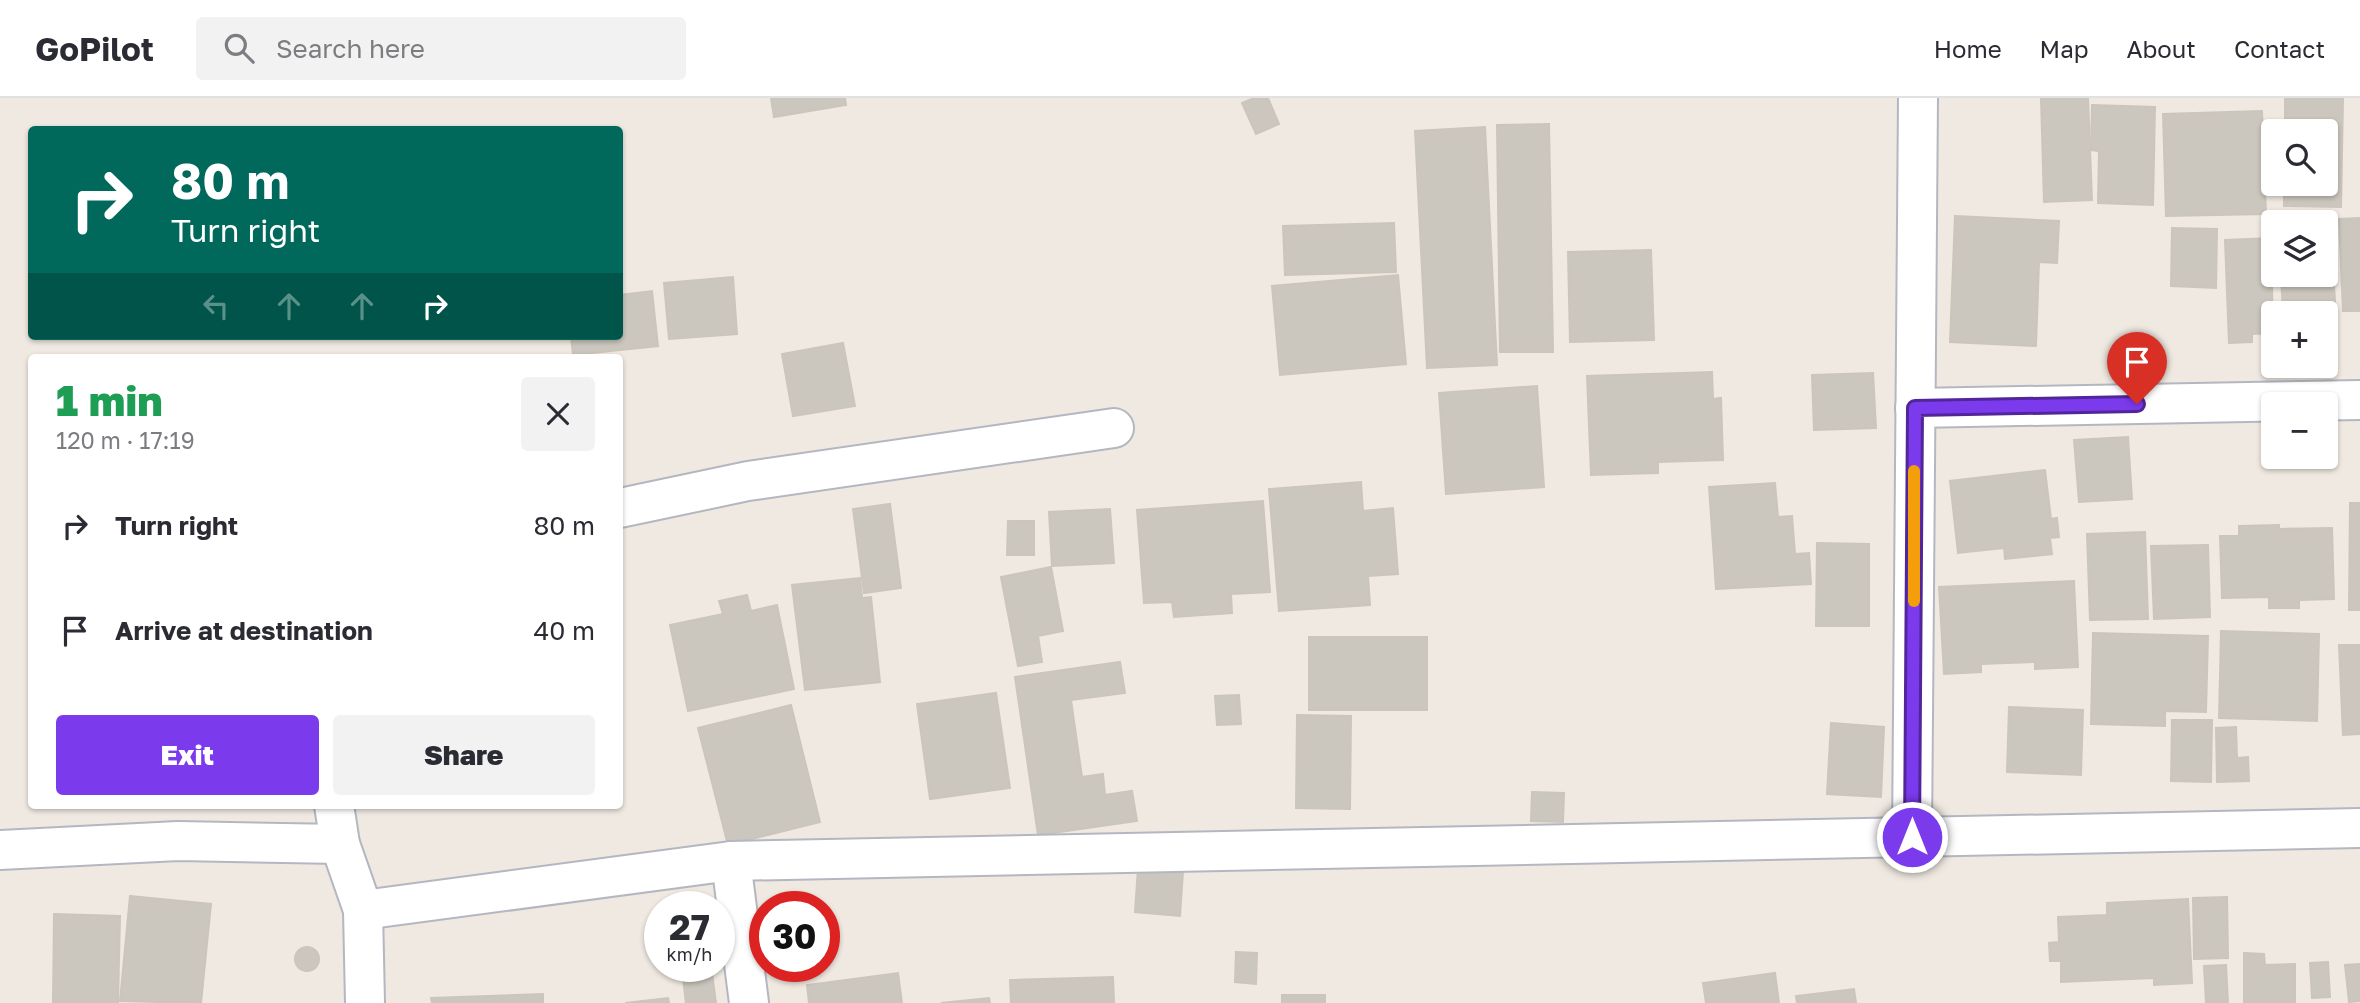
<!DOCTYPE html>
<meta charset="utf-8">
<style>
:root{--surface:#fff;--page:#f2f2f3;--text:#2b2b33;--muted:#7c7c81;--line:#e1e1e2;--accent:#7c3aed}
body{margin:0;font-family:"Golos Text",sans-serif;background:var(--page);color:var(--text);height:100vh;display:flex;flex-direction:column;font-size:26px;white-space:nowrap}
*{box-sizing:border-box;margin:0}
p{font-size:23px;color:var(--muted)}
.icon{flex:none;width:38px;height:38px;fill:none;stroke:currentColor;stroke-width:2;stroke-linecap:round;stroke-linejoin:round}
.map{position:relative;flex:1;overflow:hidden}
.panel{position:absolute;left:28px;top:256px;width:595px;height:455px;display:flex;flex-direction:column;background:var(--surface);border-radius:7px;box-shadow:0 2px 5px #0004}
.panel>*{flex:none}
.top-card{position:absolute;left:28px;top:28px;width:595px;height:214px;border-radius:7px;box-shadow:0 2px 5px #0004;background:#00695c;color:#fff;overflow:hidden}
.buttons{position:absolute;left:2261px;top:21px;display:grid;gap:14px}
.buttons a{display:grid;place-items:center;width:77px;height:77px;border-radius:7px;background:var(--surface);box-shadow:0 2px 5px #0004;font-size:35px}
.speed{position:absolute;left:644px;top:793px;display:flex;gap:14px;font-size:35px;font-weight:700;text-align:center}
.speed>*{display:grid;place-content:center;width:91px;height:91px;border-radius:50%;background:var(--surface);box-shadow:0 2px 5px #0004;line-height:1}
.speed small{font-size:18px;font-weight:400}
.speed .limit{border:10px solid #d22;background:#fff;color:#111}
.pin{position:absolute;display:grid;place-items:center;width:60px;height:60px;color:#fff;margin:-72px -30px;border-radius:50% 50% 50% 0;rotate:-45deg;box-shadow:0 0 7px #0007}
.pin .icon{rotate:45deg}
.me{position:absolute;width:77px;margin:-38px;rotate:0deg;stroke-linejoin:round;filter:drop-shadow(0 0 5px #0008)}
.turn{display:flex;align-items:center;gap:24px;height:147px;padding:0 28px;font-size:32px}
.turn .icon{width:91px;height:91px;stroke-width:2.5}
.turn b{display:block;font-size:49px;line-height:60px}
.lanes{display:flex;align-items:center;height:66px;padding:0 28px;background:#0003;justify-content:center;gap:35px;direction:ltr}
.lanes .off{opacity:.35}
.round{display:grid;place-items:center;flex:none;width:74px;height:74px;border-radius:7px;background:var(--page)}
.summary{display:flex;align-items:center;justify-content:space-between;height:119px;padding:0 28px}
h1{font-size:42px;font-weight:800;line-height:52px;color:#1e9e55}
.cta{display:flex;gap:14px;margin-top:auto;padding:14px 28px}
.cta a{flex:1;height:80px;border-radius:7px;background:var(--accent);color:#fff;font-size:28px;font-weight:800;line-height:80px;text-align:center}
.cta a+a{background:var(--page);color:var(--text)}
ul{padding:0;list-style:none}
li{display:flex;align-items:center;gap:21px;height:105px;padding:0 28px}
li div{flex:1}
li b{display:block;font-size:26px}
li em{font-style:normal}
header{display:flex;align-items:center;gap:42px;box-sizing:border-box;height:98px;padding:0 35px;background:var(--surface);border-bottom:2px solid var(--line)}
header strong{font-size:33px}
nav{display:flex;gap:38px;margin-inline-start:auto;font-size:24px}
.search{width:490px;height:63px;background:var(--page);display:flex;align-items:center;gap:18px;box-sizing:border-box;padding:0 24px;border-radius:7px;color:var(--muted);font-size:26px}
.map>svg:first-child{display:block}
.building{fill:#cbc7bf;stroke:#cbc5ba;stroke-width:2}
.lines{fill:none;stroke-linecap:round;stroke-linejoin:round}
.minor-casing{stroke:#b4b7c1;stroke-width:42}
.minor{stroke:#fff;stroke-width:38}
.route-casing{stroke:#51269a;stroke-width:18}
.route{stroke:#7c3aed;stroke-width:12}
.slow{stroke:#f59e0b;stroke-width:12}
</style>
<header>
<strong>GoPilot</strong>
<div class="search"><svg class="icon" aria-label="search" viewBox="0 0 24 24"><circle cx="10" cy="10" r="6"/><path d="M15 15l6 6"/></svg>Search here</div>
<nav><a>Home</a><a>Map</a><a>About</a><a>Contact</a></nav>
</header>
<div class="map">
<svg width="2360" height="905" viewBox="0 0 2360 905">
<rect width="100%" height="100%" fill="#efe9e1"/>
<g class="building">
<path d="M771,0H845L846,7L774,19Z"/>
<path d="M1254,0H1268L1279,26L1256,36L1242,5Z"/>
<path d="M2041,0H2088L2092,102L2044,104Z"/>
<path d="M2285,0H2343L2341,109L2284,108V86H2326V33H2285Z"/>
<path d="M2092,7L2155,9L2153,107L2098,105L2099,53L2091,52Z"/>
<path d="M2262,13L2266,116L2166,118L2163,16Z"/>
<path d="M1549,26L1553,254H1500L1497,27Z"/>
<path d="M1485,29L1497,267L1427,270L1415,33Z"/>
<path d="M1955,118L2059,123L2057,165L2039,164L2036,248L1950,244Z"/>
<path d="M2360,120V213H2343L2339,121Z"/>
<path d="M2320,124H2330L2336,219L2326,220V215H2283L2281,177H2326V124Z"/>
<path d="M1394,125L1396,174L1285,177L1283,128Z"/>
<path d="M2172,130L2217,131L2216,190L2171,188Z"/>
<path d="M2271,140L2273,235L2252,236V244L2229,245L2225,142Z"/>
<path d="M1651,152L1654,242L1570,244L1568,154Z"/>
<path d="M1398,177L1406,266L1280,277L1272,188Z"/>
<path d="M733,179L737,236L669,241L664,185Z"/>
<path d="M652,193L658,248L573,257L571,238H620V197Z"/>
<path d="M843,245L855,308L793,318L782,256Z"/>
<path d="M1712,274L1713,301L1721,300L1723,362L1658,364V375L1591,377L1587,278Z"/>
<path d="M1873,275L1876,330L1814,332L1812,277Z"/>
<path d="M1537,288L1544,389L1446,396L1439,295Z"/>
<path d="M2128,339L2132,401L2079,404L2074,342Z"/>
<path d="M2045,372L2051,421L2057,420L2059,439L2050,440L2052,456L2005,461L2004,450L1958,455L1950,383Z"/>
<path d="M1361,384L1363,413L1393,410L1398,476L1368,478L1370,507L1279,513L1269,391Z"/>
<path d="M1775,385L1778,419L1792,418L1795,456L1809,455L1811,486L1716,491L1709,389Z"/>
<path d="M1263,403L1270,494L1231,496L1232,515L1174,519L1172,504L1144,505L1137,412Z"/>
<path d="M2350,405H2360V512H2349Z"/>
<path d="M890,406L901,490L864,495L853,411Z"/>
<path d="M1110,411L1114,465L1052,468L1049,414Z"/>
<path d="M1008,423H1034V457H1007Z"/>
<path d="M2279,427V431L2332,430L2334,501L2299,502V510H2269V499L2222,500L2220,438H2239V428Z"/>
<path d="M2145,434L2148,521L2090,522L2087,436Z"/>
<path d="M1817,445L1869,446V528H1816Z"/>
<path d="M2208,447L2210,519L2154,521L2151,448Z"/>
<path d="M1051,469L1063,533L1038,538L1042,564L1018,568L1001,479Z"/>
<path d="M860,480L862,500L871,499L880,584L805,592L792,487Z"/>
<path d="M2074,483L2078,569L2035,571V564L1981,566V574L1944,576L1939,489Z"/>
<path d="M747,497L751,513L777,507L794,591L688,613L670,527L723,516L719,503Z"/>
<path d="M2221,533L2319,536L2317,623L2219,620Z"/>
<path d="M2093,535L2208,538L2206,614L2165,613V628L2091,626Z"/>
<rect x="1309" y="539" width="118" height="73"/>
<path d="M2339,547H2360V636L2343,637Z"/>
<path d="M1120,564L1125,595L1071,602L1082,679L1103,676L1105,697L1132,693L1137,723L1038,737L1015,579Z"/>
<path d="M996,595L1010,690L930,701L917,606Z"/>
<path d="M1239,597L1241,626L1217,627L1215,598Z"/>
<path d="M791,607L820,724L728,747L698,630Z"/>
<path d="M2009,609L2083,612L2081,677L2007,674Z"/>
<path d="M1297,617L1351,618L1350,711L1296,710Z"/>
<path d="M2172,622H2212L2211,684L2171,683Z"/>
<path d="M1831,625L1884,629L1881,699L1827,696Z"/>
<path d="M2236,629L2237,660L2248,659L2249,683L2217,684L2216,630Z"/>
<path d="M1532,694L1564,695L1563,724L1531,723Z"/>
<path d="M1138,770L1183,773L1180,818L1135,814Z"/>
<path d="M130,798L211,806L201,905L120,903Z"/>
<path d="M2227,799L2228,860L2194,861L2193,800Z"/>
<path d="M2188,801L2192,885L2154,887V880L2061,884V863H2050L2049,845L2059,844L2058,819L2107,817V805Z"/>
<path d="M54,816L120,818L118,905H53Z"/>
<circle cx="307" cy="861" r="12"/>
<path d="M1236,854L1257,855L1256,886L1235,884Z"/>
<path d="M2244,855L2264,856L2265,867L2295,866V905H2244Z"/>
<path d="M2328,864L2330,899L2312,900L2310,865Z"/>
<path d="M2360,866V903L2349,904L2345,867Z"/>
<path d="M2226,867L2228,905H2206L2204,868Z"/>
<path d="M711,868L716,905H686L682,872Z"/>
<path d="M898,875L902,905H809L807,887Z"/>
<path d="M1775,875L1779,905H1706L1703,885Z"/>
<path d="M1113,879L1114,905H1011L1010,882Z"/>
<path d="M1854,891L1856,905H1797L1796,898Z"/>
<path d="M543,896V905H432L431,900Z"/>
<rect x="1282" y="897" width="43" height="8"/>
<path d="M668,900L669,905H625Z"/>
<path d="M989,900L990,905H941Z"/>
</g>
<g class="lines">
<g class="minor-casing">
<g id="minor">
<path d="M1915,310L2360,302"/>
<path d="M620,410L748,383L1114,330"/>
<path d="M334,707L340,746L363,812L365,905"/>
<path d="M1912,739L1918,0"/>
<path d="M0,752L178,743L340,746"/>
<path d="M731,763L749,905"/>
<path d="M363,812L731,763L2360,730"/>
</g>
</g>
<use href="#minor" class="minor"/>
</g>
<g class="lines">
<g class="route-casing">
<path id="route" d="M1912,739L1915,310L2137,306"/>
</g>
<use href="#route" class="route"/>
<path class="slow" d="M1914,503V373"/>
</g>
</svg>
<div class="buttons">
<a><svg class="icon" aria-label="search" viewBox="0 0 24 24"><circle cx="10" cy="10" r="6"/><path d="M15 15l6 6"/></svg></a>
<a><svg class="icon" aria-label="layers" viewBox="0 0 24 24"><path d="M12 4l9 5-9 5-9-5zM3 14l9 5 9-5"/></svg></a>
<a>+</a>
<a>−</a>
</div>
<div class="speed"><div>27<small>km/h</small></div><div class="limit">30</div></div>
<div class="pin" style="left:2137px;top:306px;background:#d93025"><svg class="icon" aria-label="arrive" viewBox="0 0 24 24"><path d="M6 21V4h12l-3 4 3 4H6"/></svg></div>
<svg class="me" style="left:1912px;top:739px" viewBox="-20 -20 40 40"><circle r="17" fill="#7c3aed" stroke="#fff" stroke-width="3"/><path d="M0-11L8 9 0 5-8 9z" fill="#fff"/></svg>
<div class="top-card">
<div class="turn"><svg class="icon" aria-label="right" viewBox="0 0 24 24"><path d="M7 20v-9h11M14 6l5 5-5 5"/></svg><div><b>80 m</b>Turn right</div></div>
<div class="lanes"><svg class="icon off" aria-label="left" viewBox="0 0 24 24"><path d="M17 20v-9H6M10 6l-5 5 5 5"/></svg><svg class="icon off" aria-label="ahead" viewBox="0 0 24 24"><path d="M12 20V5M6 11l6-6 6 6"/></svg><svg class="icon off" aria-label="ahead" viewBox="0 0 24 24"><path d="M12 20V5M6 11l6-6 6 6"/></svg><svg class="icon" aria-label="right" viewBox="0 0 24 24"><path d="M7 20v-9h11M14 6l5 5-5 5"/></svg></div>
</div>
<section class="panel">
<div class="summary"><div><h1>1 min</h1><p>120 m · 17:19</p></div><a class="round"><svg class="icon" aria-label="close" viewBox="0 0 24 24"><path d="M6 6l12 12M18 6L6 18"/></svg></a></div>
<ul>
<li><svg class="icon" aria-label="right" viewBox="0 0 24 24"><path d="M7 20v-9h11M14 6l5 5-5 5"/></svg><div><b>Turn right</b></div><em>80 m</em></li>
<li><svg class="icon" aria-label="arrive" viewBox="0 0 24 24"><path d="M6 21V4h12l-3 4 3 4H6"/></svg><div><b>Arrive at destination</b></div><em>40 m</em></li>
</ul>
<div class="cta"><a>Exit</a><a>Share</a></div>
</section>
</div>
